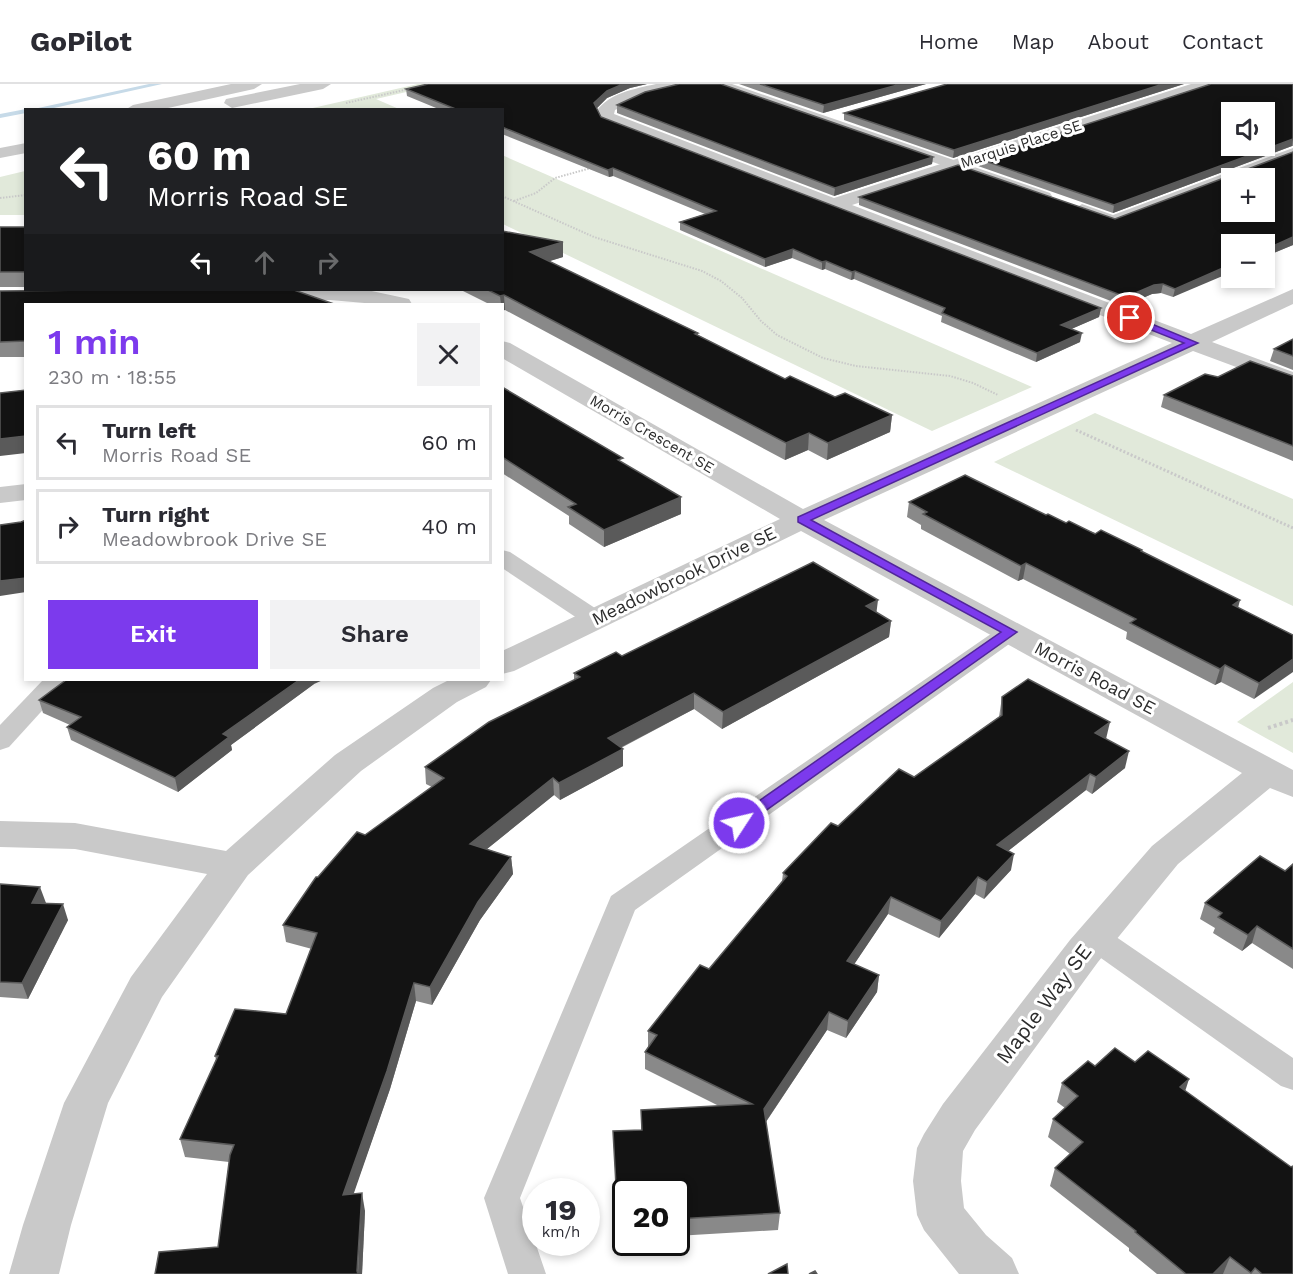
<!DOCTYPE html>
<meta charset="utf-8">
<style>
:root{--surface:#fff;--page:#f2f2f3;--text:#2b2b33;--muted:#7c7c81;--line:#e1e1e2;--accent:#7c3aed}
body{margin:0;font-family:"Work Sans",sans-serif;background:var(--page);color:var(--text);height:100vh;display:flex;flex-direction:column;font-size:22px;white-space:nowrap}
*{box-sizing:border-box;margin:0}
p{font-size:20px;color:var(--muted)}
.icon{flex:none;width:33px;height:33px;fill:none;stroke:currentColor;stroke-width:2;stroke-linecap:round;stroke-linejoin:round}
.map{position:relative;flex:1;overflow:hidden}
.details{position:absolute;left:24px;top:219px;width:480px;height:378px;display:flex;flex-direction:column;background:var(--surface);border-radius:0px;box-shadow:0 3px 9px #0003}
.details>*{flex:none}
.hud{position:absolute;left:24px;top:24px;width:480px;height:183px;border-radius:0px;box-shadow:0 3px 9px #0003;background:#202124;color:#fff;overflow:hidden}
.fabs{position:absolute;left:1221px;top:18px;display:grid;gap:12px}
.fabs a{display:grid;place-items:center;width:54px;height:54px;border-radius:0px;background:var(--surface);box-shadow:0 3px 9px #0003;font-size:30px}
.speed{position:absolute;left:522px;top:1094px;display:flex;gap:12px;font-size:30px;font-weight:700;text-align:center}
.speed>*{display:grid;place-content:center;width:78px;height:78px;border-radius:50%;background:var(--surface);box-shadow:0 3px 9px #0003;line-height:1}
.speed small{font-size:15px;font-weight:400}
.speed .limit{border:3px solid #111;border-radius:9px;background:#fff;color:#111}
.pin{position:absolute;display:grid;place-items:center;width:51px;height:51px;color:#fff;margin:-26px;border:3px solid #fff;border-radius:50%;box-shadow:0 2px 6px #0007}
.me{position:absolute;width:66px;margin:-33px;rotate:55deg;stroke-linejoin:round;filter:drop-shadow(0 0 4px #0008)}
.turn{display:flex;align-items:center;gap:21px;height:126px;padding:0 24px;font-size:27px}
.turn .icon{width:78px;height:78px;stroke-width:2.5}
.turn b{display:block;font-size:42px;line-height:51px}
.lanes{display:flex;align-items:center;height:57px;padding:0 24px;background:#0003;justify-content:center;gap:30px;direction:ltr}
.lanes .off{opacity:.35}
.round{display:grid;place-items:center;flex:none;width:63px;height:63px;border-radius:0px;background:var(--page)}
.headline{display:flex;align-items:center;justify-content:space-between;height:102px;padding:0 24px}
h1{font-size:36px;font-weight:600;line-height:45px;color:var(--accent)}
.primary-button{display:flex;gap:12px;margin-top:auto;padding:12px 24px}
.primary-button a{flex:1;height:69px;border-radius:0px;background:var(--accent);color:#fff;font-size:24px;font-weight:600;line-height:69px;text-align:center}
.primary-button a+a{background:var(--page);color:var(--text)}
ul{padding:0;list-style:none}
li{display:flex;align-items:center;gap:18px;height:75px;margin:0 12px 9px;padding:0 12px;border:3px solid var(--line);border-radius:0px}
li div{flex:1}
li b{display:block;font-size:22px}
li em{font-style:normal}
header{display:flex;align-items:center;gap:36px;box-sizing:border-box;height:84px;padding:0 30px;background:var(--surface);border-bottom:2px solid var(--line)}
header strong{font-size:28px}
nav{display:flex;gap:33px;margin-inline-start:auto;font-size:21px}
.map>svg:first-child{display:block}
.green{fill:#e1e9da}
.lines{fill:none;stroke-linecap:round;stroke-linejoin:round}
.stream{fill:#c6dae8;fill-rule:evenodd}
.path-far2{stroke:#c9c9c9;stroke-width:2;stroke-dasharray:1.5 1.5;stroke-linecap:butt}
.path-far1{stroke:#c9c9c9;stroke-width:3;stroke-dasharray:2 2;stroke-linecap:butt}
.path{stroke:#c9c9c9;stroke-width:4;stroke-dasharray:3 3;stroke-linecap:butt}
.service{fill:#c9c9c9;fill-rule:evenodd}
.minor{fill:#c9c9c9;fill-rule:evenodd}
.tertiary{fill:#c9c9c9;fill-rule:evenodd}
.wall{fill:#898989}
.shaded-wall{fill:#5a5a5a}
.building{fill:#131313;stroke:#5a5a5a;stroke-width:1.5;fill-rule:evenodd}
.route{fill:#7c3aed;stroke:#51269a;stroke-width:1.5}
.labels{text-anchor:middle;stroke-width:6;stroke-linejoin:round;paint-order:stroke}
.far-street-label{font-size:15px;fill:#2c2c2c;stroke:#fff}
.street-label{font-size:18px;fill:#2c2c2c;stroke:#fff}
.near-street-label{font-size:21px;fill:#2c2c2c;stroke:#fff}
</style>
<header>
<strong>GoPilot</strong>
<nav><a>Home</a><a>Map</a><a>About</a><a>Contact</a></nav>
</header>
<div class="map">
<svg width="1293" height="1190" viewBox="0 0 1293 1190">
<rect width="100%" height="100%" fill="#fff"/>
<g class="green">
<path d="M418,0H441L376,15L399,25L304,26Z"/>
<path d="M502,71L1032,303L932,347L503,140Z"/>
<path d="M25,87V131H0V93Z"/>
<path d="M1095,329L1293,415V522L994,378Z"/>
<path d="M1293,598V669L1237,638Z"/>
</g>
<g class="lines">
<g class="stream">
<path d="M149,0H162L45,26H29Z"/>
<path d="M26,25L28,26H26V29L0,34V30Z"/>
</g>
<g class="path-far2">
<path d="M346,19L409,5"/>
<path d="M502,112L594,153L702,187L721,197L742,214L761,237L777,251L823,274L856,282L950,292L973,299L998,311"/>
<path d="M0,114L26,111"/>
<path d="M514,117L536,109L555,94L591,84"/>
</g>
<path class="path-far1" d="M1076,346L1293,444"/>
<path class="path" d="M1268,644L1293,636"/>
<g class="service">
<path d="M714,0H732L1050,109L1052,112L1050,115H1040L716,3Z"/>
<path d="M1293,64V73L1118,139H1108L1077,128L1074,125L1082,120L1113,131Z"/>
<path d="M502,466L510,468L604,530L607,535L604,540L595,542L586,540L502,484Z"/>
<path d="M1010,541L1019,543L1022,548L1019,553L635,826L520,1114L546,1190H508L484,1114L611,812L1001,543Z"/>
<path d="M43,596H70L9,663L0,666V641Z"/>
<path d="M1095,843L1106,846L1293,974V1006L1281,1002L1084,862L1079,854L1084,846Z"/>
</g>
<g class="minor">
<path d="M656,0H688L686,3L644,13L615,26L614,30L834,114L1191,0H1216L1214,3L852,121L1191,250L1293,205V220L1212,258L1293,288V304L1193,267L824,436L1293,686V713L1270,704L1178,780L1098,878L975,1046L963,1067L961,1097L964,1124L986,1151L1012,1174L1019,1190H959L924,1146L917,1131L913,1097L917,1064L924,1050L943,1020L1070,856L1152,762L1242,689L801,447L514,587L502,590V567L780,435L502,274V257L510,259L803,425L1172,259L602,38L596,28C609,9 634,5 656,0Z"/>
<path d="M248,206H367L409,215L412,220H376L330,216H257L249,214L246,209Z"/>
<path d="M26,400V416L0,419V403Z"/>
<path d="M449,596H491L486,603L457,618L361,687L248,791L162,913L108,1019L71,1141L59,1190H9L23,1141L64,1019L131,893L207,790L75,765L0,763V737L75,739L226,767L335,671L433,604Z"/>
</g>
<g class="tertiary">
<path d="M231,0H262L254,5L159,26H125L133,21Z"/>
<path d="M300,0H331L323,5L232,24L224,19L226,15Z"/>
<path d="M26,59V69L0,74V64Z"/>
</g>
</g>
<g class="wall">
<path d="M428,0H647L630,4L607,14L597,24L601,33L1101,224L1099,233L1071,245L1080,258L1036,278L941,238L942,232L854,195L851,196L825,185L822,186L792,174L765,183L680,146V138L705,130L613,92L609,93L502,50V26H441L407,12L406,5Z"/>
<path d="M739,0H926L823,29Z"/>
<path d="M1184,0L953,74L844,36V29Z"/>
<path d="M1293,0V62H1292L1113,129L978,82L979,75Z"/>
<path d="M617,21L933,73L932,80L834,112L617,29Z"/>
<path d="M1293,68V161L1264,173V160L1173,213L1161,209L1152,210L1124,222L859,121V113L1115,135Z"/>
<rect x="0" y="143" width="26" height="60"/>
<path d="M502,147L563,173L549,177L698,249V251L785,295L835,313L892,331L890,348L827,376L808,366L785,376L505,226L502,220H489L461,206H502Z"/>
<path d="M0,207L26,220V273H0Z"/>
<path d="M1293,255V286L1270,277L1274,265Z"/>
<path d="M1293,292V377L1161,323L1164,311L1218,293Z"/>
<path d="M502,303L623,379L681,413V430L604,463L569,440V432L502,389Z"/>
<path d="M909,418L1046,431L1142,466V468L1238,524L1293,551L1254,615L1221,598L1215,601L1126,555L1127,548L1023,495L1018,497L921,445V441L907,433Z"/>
<path d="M876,528L891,537L889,553L722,645L694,625L621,664L623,682L560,716L554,711L487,765L511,773L513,790L480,836L432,921L416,917L390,1005L353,1110L365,1127L362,1190H155L218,1163L229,1078L185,1073L180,1055L216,976L215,972L286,930L312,865L286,858L283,841L318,793L365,751L432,703L426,700L425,683L574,596V589L622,572Z"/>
<path d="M314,600L231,661L232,666L178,708L71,656L67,643L70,641L43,629L39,616Z"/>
<path d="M1002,613L1106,655L1125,684L1092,710L1086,706L1008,767L1011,786L984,815L975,810L939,854L888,830L854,880L879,891L877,908L846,954L827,946L766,1038L780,1129L778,1146L676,1152V1107H626V1155H619L613,1047L641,1046V1026L719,1022L645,985V968L648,963V947L709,885L782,797L783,789L838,742L914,693L999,633Z"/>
<path d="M1293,780V885L1252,859L1242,867L1213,849L1215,844L1200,835L1205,819L1285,787Z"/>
<path d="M0,800L46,819L68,836L28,915L0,913Z"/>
<path d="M1095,982L1186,1007L1293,1190H1157L1129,1167V1164L1050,1102L1055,1084L1070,1070L1048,1053L1053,1035L1065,1024L1057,1018L1062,999Z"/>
</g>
<g class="shaded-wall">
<path d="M623,0H647L630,4L607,14L594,27V19L607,7Z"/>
<path d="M901,0H926L823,29L824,21Z"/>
<path d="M1163,0H1184L953,74L954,66Z"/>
<path d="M1293,55L1292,62L1113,129L1114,121Z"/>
<path d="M933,73L932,80L834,112L835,104Z"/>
<path d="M613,84V92L609,93L608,86Z"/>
<path d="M1293,153V161L1264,173V166Z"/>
<path d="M563,158V173L531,183L530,168Z"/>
<path d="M793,165L792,174L765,183V175Z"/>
<path d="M826,177L825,185L822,186V178Z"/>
<path d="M1232,180V188L1173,213L1175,205Z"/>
<path d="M855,187L854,195L851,196L852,188Z"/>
<path d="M1163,200L1161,209L1152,210L1124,222L1126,213L1154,201Z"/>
<path d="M504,211L505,226L502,227V220H501L500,212Z"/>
<path d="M1101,224L1099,233L1060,250L1061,241Z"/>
<path d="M1082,249L1080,258L1036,278L1037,269Z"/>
<path d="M892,331L890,348L827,376L828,359Z"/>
<path d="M809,349L808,366L785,376L786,359Z"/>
<path d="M26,352V369L0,372V355Z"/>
<path d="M681,413V430L604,463V446Z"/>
<path d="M1026,479L1023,495L1018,497L1021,482Z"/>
<path d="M26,494V508L0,512V497Z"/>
<path d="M878,516L876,532L866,522Z"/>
<path d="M1240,516L1236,532L1233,521Z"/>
<path d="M891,537L889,553L722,645L723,628Z"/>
<path d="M1293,575V588L1254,615L1259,599Z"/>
<path d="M1225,581L1221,598L1215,601L1220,585Z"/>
<path d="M299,596H323L314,600L231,661L232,666L178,708L175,694L223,650Z"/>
<path d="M694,609V625L608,670V654Z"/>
<path d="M1110,638L1106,655L1095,649Z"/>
<path d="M623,665V682L560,716L559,699Z"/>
<path d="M1129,667L1125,684L1092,710L1096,693Z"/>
<path d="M1090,690L1086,706L994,778L997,761Z"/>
<path d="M553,694L554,711L472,777L470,760Z"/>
<path d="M1014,770L1011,786L984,815L987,798Z"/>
<path d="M511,773L513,790L480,836L432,921L430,903L478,818Z"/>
<path d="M978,793L975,810L939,854L941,837Z"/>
<path d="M40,803L46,819H32Z"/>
<path d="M891,813L888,830L845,894L847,877Z"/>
<path d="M63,820L68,836L28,915L22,899Z"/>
<path d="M1257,842L1252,859L1242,867L1248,851Z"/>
<path d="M879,891L877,908L846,954L848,937Z"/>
<path d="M414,899L416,917L390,1005L347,1129L343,1111Z"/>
<path d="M829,928L827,946L763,1042L764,1025Z"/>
<path d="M1189,995L1183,1014L1180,1003Z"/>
<path d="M362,1109L365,1127L362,1190H358Z"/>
<path d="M1230,1173L1223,1190H1213Z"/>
</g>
<g class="building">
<path d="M428,0H623L607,7L594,19L601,33L1101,224L1061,241L1082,249L1037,269L942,229L945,224L855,187L852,188L826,177L822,178L793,165L765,175L680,138L716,127L613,84L608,86L502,43V26H458L406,5Z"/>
<path d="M679,0H721L933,73L835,104L617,21L645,8Z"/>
<path d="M760,0H901L824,21Z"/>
<path d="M947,0H1163L954,66L844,29Z"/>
<path d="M1211,0H1293V55L1114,121L979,75ZM1232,28H1264V62H1232Z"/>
<path d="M1293,68V153L1264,166V160H1232V180L1175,205L1163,200L1154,201L1126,213L859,113L958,81L1115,135ZM1232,94H1264V128H1232Z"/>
<rect x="0" y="143" width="26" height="45"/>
<path d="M502,147L563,158L530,168L698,249L695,250L785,295L790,292L835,313L845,309L892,331L828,359L809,349L786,359L504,211L500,212L488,206H502Z"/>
<path d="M93,206H294L334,220H26V257L0,258V207Z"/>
<path d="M1293,255V272L1274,265Z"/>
<path d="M1250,277L1293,292V362L1164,311L1205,290L1218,293Z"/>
<path d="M502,303L623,374L618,376L681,413L604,446L568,423L576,420L502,373Z"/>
<path d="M26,306V352L0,355V309Z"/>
<path d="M965,391L1046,431L1048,430L1066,439L1069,437L1095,450L1101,446L1142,466L1141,467L1240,516L1233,521L1293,551V575L1259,599L1225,581L1220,585L1130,539L1136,535L1026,479L1021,482L923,430L927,428L909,418Z"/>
<path d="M26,436V494L0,497V441L21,438Z"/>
<path d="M813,478L878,516L866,522L891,537L723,628L694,609L608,654L623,665L559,699L553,694L470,760L511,773L478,818L430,903L414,899L387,987L343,1111L362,1109L357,1187L358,1190H155L159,1168L218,1163L230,1071L234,1061L180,1055L218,972H215L235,925L286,930L317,849L283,841L316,793H318L357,748L365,751L444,694L425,683L489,638L580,593L574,589L616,568L622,572Z"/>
<path d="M1028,595L1110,638L1095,649L1129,667L1096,693L1090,690L997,761L1014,770L987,798L978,793L941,837L891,813L847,877L879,891L848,937L829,928L764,1025L780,1129L676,1135V1107H626V1138H618L613,1047L642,1046L641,1026L752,1020L645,968L657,951L648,947L700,881L709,885L787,792L783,789L831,739L838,742L899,685L914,693L1002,631V613Z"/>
<path d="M66,596H299L223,650L229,653L175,694L67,643L81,633L39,616Z"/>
<path d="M1260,772L1285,787L1293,780V865L1257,842L1248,851L1218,833L1222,829L1205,819Z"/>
<path d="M0,800L40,803L32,819L63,820L22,899L0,898Z"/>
<path d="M1115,964L1135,978L1148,967L1189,995L1180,1003L1291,1083L1293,1082V1190H1262L1255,1184L1251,1189L1230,1173L1213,1190H1186L1135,1148L1136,1147L1055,1084L1083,1058L1053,1035L1078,1012L1062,999L1088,977L1095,982Z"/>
<path d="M787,1180L788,1190H768Z"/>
<path d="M815,1187L817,1190H809Z"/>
</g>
<path class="route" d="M1130,231L1198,259L811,436L1017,548L744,742H733L731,739L733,735L1001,548L798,438V433L1184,259L1126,236L1125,234Z"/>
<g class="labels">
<g class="far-street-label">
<text transform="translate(1021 60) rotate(-18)" y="5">Marquis Place SE</text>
<text transform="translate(652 350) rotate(30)" y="5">Morris Crescent SE</text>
</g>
<g class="street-label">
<text transform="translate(684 492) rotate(-26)" y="6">Meadowbrook Drive SE</text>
<text transform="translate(1095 594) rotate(28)" y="6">Morris Road SE</text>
</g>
<g class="near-street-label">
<text transform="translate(1044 920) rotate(-53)" y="7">Maple Way SE</text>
</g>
</g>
</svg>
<div class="fabs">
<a><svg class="icon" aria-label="sound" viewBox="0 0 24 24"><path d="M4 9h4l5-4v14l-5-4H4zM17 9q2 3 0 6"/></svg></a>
<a>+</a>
<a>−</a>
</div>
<div class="speed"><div>19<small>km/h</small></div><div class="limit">20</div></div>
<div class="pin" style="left:1130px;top:234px;background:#d93025"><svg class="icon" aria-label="arrive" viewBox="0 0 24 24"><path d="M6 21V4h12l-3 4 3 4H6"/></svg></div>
<svg class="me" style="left:739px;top:739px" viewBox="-20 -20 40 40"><circle r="17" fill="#7c3aed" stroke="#fff" stroke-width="3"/><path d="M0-11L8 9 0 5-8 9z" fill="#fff"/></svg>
<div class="hud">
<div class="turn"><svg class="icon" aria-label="left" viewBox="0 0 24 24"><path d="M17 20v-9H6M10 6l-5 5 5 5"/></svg><div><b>60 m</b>Morris Road SE</div></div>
<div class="lanes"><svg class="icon" aria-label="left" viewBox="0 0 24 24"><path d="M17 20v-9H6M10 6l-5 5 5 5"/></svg><svg class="icon off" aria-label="ahead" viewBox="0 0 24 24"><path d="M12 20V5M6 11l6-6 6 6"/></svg><svg class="icon off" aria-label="right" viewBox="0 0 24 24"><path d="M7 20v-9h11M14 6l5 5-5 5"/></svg></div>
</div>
<section class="details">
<div class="headline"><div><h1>1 min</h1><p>230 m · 18:55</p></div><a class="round"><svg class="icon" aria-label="close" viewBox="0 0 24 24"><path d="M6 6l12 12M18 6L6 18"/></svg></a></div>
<ul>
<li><svg class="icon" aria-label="left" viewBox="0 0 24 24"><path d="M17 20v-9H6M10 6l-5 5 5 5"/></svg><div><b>Turn left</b><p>Morris Road SE</p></div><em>60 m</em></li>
<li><svg class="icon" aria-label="right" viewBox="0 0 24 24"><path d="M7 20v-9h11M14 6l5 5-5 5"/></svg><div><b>Turn right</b><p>Meadowbrook Drive SE</p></div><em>40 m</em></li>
</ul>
<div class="primary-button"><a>Exit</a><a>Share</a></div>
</section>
</div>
